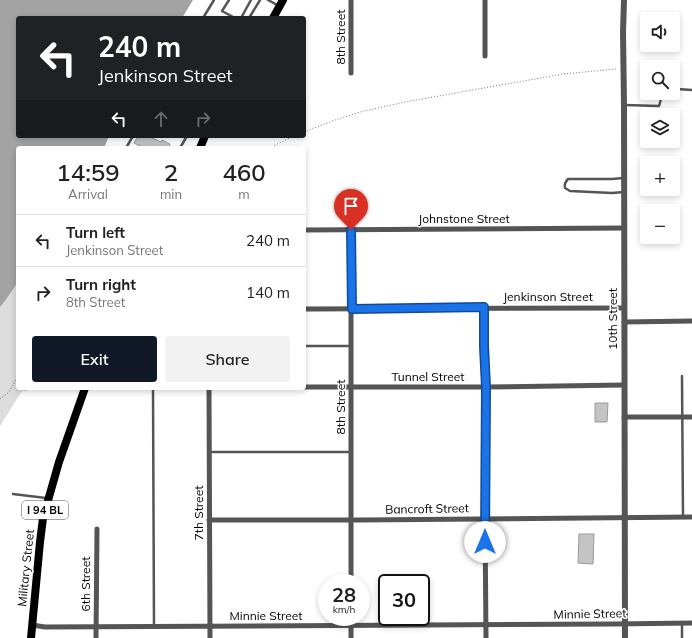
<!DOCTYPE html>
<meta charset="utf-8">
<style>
:root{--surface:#fff;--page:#f2f2f2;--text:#202124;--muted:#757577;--line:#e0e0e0;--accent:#111827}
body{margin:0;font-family:Mulish,sans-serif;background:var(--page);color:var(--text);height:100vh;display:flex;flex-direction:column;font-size:15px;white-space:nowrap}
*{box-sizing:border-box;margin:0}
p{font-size:13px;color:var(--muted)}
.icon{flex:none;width:22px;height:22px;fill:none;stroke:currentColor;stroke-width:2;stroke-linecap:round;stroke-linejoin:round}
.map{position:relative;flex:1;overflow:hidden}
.panel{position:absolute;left:16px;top:146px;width:290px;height:244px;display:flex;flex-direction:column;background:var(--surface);border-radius:4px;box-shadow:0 2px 6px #0003}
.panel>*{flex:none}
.hud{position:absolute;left:16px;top:16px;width:290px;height:122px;border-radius:4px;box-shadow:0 2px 6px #0003;background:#202124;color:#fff;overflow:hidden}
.controls{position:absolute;left:640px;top:12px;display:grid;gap:8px}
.controls a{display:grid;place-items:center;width:40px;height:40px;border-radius:4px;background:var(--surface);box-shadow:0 2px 6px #0003;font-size:20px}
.speed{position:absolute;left:318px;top:574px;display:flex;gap:8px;font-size:20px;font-weight:700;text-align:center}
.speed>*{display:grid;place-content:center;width:52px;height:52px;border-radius:50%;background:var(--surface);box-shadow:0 2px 6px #0003;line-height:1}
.speed small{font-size:10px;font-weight:400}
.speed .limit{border:2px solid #111;border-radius:6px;background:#fff;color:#111}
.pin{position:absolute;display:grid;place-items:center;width:34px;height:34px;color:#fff;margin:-41px -17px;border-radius:50% 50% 50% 0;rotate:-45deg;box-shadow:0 0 4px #0007}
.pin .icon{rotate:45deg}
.me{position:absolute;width:44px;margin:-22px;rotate:0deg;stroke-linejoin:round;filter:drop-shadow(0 0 3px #0008)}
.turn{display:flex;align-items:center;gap:14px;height:84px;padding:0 16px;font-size:18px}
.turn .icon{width:52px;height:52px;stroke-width:2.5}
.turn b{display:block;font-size:28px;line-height:34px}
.lanes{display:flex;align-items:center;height:38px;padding:0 16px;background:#0003;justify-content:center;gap:20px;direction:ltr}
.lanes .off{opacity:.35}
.eta{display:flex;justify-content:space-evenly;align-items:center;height:68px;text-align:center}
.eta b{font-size:24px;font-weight:600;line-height:28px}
.primary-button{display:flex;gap:8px;margin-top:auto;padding:8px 16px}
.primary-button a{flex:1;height:46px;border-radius:4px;background:var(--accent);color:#fff;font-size:16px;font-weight:600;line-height:46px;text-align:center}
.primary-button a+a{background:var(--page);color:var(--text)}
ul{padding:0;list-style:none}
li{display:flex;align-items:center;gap:12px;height:52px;padding:0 16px;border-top:1px solid var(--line)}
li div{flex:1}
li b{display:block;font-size:15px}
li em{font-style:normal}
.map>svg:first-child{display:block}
.green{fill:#dcdcdc}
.water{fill:#a3a3a3}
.building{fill:#c4c4c4;stroke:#999}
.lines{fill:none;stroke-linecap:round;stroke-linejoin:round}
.path{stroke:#777;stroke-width:1;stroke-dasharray:1 2;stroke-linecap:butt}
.service{stroke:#555;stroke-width:2.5}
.minor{stroke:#555;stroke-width:5}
.tertiary{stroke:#555;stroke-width:6}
.primary{stroke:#000;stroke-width:8}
.route-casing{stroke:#114b97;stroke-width:10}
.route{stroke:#1a73e8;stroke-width:7}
.labels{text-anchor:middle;stroke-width:3;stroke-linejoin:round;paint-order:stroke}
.shield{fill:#fff;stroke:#4c4c4c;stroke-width:1}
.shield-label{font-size:11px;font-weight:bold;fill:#000}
.street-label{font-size:12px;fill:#000;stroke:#fff}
</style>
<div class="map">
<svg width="692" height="638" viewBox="0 0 692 638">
<rect width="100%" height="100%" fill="#fff"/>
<path class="green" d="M18,282V388H28L27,391H22L0,426V307L5,301Z"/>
<path class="water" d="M0,0H193L182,18H18V136H109L104,148H18V282L5,301L0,307Z"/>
<g class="building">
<path d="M138,136H148L161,142L162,140L170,144L168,148H144L134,143Z"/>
<path d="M595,403H608L607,422H595Z"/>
<path d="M579,534H594L593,564L578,563Z"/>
</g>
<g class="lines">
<g class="path">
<path d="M304,132L335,120L360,112L405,102L563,74L616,69"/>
<path d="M269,148L294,136"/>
<path d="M0,399L9,392L18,376"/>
</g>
<g class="service">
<path d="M229,0L222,11L235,18"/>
<path d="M268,0L279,6"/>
<path d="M203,18L214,0"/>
<path d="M241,18L251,0"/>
<path d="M249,18L260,0"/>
<path d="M673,91L677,89L692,90"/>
<path d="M625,105L659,106L662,96L668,93"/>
<path d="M126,148L133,136"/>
<path d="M180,148L187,136"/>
<path d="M623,178L612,179H568C565,182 564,184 565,188L570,191L612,193L624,192"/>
<path d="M484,308L486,387"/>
<path d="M304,346H351"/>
<path d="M682,376L683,517"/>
<path d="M153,388L154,625"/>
<path d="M210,452H351"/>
<path d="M13,494L46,498"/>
<path d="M682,623V638"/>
</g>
<g class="minor">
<path d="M351,0V73"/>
<path d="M485,56V0"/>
<path d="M304,230L624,228"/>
<path d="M351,230V583"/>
<path d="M304,309L624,308"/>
<path d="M624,322L692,321"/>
<path d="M304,387H486L624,385"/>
<path d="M209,388L210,638"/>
<path d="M624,417H692"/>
<path d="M209,520H360L692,517"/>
<path d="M351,617V638"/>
<path d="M32,625L45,627L613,624L692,623"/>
<path d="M96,638L97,529"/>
<path d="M486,638L485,518L486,387"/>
</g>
<path class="tertiary" d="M624,0L623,32L624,105L625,638"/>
<g class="primary">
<path d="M273,18L283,0"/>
<path d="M200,148L205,136"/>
<path d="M31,638L40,542L43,518L59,462L85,388"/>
</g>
</g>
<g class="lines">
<g class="route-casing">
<path id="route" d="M351,230L352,309L484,307V346L486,387L485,542"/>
</g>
<use href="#route" class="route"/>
</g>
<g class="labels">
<rect class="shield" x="22" y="501" width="46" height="18" rx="3"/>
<g class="shield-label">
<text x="45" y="514">I 94 BL</text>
</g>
<g class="street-label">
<text transform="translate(341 37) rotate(-90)" y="4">8th Street</text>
<text x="464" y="223">Johnstone Street</text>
<text x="548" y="301">Jenkinson Street</text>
<text transform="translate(613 319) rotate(-90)" y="4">10th Street</text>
<text x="428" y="381">Tunnel Street</text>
<text transform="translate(341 407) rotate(-90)" y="4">8th Street</text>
<text transform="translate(427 509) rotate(-1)" y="4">Bancroft Street</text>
<text transform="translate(199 513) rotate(-90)" y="4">7th Street</text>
<text transform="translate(26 568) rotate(-84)" y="4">Military Street</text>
<text transform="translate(86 584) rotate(-90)" y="4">6th Street</text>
<text transform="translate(590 614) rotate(-1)" y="4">Minnie Street</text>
<text x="266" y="620">Minnie Street</text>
</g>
</g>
</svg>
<div class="controls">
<a><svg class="icon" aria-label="sound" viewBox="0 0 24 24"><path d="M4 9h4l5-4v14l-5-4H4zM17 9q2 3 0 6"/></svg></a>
<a><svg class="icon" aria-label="search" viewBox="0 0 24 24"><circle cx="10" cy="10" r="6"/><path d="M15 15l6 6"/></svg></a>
<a><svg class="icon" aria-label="layers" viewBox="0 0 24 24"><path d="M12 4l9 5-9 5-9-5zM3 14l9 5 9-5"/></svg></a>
<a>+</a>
<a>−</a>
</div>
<div class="speed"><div>28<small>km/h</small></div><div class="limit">30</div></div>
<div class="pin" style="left:351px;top:230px;background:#d93025"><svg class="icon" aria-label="arrive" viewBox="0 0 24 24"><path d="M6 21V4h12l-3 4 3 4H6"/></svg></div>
<svg class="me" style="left:485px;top:542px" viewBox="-20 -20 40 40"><circle r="19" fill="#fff"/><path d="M0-13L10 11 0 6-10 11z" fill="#1a73e8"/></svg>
<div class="hud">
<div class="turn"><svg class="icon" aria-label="left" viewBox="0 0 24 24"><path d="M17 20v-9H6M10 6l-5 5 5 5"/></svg><div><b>240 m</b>Jenkinson Street</div></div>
<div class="lanes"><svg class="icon" aria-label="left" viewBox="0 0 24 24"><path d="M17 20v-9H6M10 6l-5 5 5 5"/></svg><svg class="icon off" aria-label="ahead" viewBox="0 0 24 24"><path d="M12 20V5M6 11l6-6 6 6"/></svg><svg class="icon off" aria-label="right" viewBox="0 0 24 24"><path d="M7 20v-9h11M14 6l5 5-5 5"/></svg></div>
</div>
<section class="panel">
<div class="eta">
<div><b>14:59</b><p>Arrival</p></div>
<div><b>2</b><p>min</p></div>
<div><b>460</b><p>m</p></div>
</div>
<ul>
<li><svg class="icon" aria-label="left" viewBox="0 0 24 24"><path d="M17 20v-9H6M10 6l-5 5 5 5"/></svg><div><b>Turn left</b><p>Jenkinson Street</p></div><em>240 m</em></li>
<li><svg class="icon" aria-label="right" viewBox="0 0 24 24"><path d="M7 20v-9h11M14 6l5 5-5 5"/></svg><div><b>Turn right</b><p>8th Street</p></div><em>140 m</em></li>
</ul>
<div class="primary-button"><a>Exit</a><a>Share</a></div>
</section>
</div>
